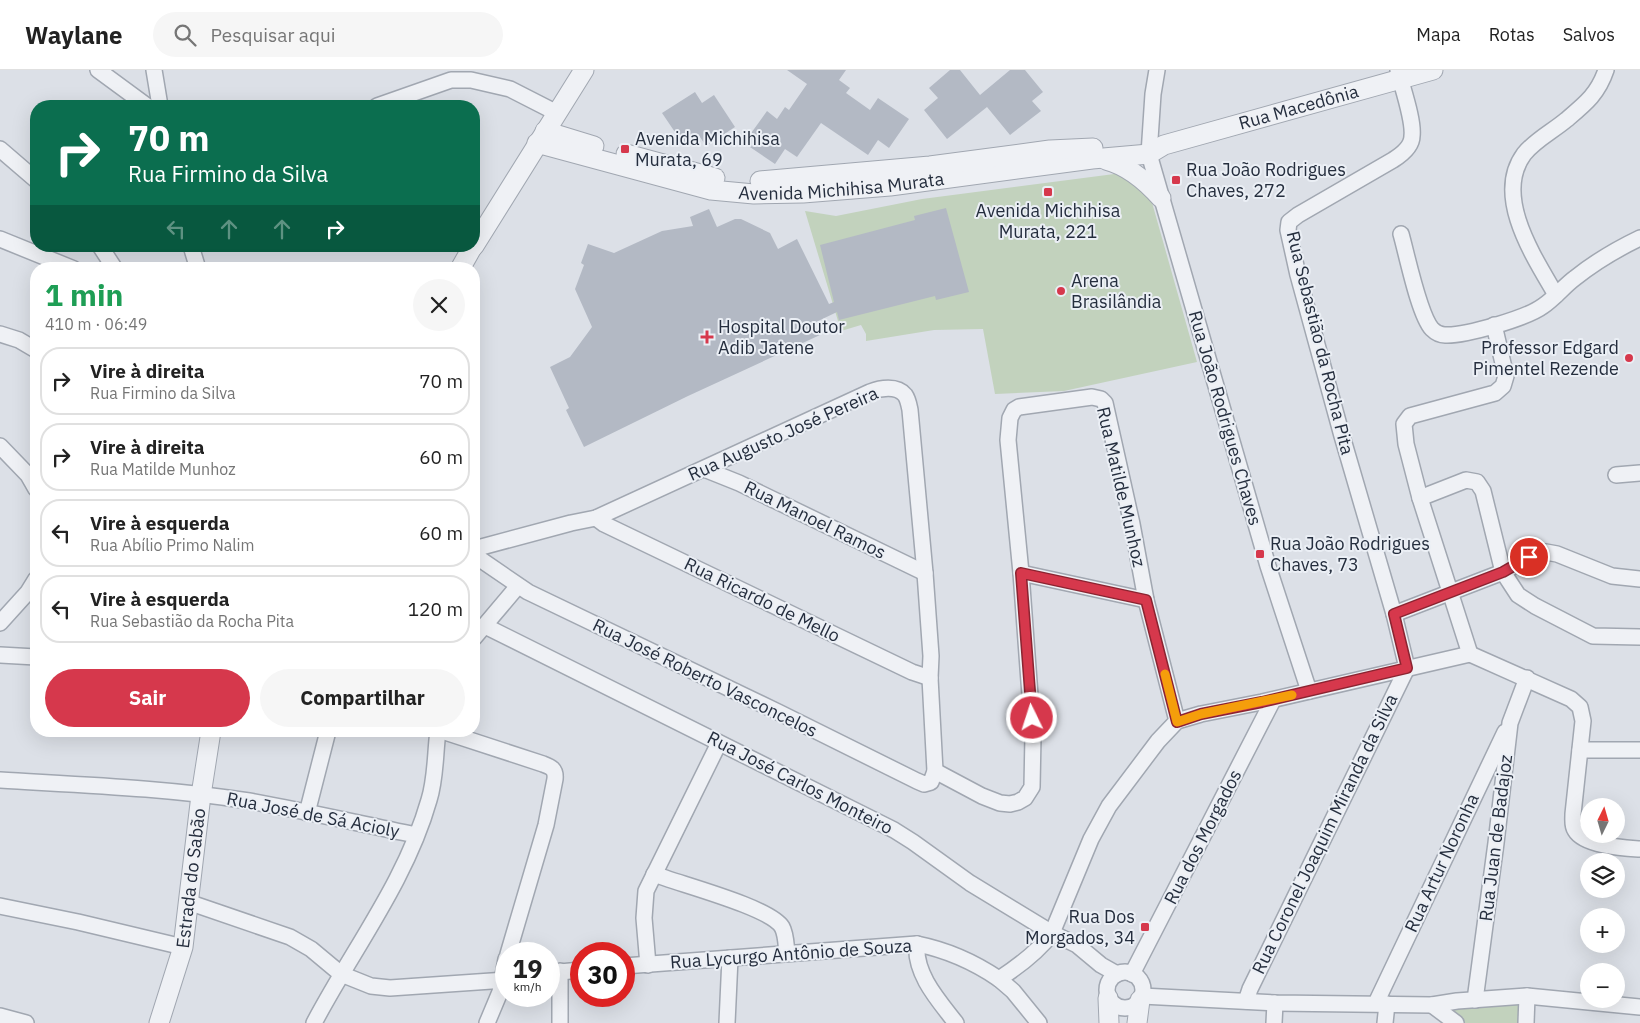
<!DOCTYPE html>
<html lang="pt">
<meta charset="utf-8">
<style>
:root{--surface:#fff;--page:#f6f6f6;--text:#222;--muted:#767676;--line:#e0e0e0;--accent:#d6384c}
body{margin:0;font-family:"IBM Plex Sans",sans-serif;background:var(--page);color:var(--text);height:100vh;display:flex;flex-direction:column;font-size:19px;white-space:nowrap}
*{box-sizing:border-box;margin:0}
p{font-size:16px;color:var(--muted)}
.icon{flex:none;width:28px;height:28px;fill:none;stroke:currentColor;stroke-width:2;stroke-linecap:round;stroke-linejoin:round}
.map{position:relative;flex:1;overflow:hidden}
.side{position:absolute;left:30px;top:192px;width:450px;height:475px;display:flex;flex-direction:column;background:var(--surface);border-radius:20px;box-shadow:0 5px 20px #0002}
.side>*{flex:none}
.top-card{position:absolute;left:30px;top:30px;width:450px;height:152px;border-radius:20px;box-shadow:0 5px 20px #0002;background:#0b6e4f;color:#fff;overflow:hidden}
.needle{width:32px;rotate:5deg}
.fabs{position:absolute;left:1580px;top:728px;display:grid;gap:10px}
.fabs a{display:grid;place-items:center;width:45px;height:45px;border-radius:50%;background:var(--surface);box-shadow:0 5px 20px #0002;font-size:25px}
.speed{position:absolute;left:495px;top:872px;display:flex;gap:10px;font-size:25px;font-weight:700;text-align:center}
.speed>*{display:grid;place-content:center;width:65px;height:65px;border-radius:50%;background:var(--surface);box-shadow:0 5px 20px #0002;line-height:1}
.speed small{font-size:12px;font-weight:400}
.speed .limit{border:8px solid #d22;background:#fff;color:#111}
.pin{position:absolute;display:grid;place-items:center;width:42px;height:42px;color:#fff;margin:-21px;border:2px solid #fff;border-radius:50%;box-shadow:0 1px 5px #0007}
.me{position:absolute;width:55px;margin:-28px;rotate:356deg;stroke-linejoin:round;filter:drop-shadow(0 0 4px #0008)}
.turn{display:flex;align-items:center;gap:18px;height:105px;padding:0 15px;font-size:22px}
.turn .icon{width:65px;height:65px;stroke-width:2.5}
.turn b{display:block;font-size:35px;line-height:42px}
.lanes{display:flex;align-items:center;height:48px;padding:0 15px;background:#0003;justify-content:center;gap:25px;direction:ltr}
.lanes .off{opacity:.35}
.round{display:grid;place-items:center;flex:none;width:52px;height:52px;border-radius:26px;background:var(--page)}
.head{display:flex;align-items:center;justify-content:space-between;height:85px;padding:0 15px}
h1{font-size:30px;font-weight:700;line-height:38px;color:#1e9e55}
.primary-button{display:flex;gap:10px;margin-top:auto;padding:10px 15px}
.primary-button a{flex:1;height:58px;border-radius:30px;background:var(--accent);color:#fff;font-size:20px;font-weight:700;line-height:58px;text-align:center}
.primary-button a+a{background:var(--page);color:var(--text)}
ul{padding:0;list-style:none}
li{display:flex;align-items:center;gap:15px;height:68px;margin:0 10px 8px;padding:0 5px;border:2px solid var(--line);border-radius:20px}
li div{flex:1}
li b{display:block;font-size:19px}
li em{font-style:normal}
header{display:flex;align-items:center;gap:30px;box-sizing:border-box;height:70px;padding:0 25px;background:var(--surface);border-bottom:1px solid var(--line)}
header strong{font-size:24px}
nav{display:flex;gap:28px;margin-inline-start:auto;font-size:18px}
.search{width:350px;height:45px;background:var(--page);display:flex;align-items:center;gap:12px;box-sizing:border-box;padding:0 18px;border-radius:28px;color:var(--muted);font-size:19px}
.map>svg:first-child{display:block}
.green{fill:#c2d2bd}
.building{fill:#b3b9c4}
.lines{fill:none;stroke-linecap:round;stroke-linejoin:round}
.minor-casing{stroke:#a1a7b1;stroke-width:18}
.tertiary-casing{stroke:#a1a7b1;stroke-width:21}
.minor{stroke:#eff1f5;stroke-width:15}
.tertiary{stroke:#eff1f5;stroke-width:19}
.route-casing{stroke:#8b2431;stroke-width:12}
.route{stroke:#d6384c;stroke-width:9}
.slow{stroke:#f59e0b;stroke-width:9}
.poi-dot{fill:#d6384c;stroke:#ebeff5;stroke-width:2}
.labels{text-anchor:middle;stroke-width:4;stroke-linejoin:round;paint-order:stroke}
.street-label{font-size:18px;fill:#252e3e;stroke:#ebeff5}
.poi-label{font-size:18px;fill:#252e3e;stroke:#ebeff5;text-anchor:start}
</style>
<header>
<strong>Waylane</strong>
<div class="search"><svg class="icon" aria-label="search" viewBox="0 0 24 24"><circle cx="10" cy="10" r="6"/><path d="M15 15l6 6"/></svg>Pesquisar aqui</div>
<nav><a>Mapa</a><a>Rotas</a><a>Salvos</a></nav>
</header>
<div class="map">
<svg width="1640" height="953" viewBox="0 0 1640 953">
<rect width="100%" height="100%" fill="#dce0e7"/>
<g class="green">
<path d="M1122,103L1151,129L1197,292L1064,321L995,324L983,259L934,260L866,271V264L861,255L841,261L805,141L836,146L922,129Z"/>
<path d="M1527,926L1525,953H1456L1432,935Z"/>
</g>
<g class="building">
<path d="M787,0H846L839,10L850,18L846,23L870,40L878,28L909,49L889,78L878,70L868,85L821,53L797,87L785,79L775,94L744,73L767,41L777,49L785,37L789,40L807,14Z"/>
<path d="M950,0H960L980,25L1010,0H1025L1043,22L1032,31L1041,41L1010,65L987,37L947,69L924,40L938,28L929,18Z"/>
<path d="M695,22L702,33L714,25L735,57L706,76L698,64L683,74L662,43Z"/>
<path d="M946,138L969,222L936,230L935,226L839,250L837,242L814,253L820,265L688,326L584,377L566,340L569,338L550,297L570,287L592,257L575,219L584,195L581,193L588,174L614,183L662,161L693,156L690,147L709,139L717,157L735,149H741L770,163L778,179L797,169L829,234L834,232L820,175L915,150L914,146Z"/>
</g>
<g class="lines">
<g class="minor-casing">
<g id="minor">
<path d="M98,0L147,36"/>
<path d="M154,0L160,36"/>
<path d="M1157,0L1153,24L1149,84L1268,496L1309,621"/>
<path d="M377,36L451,10H471L510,19L557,43"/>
<path d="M0,79L36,110"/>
<path d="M1401,164C1407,185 1419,245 1432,259C1435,262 1440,265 1445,265C1465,266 1527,248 1543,236C1555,228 1564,216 1575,208C1595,192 1617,179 1640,168"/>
<path d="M0,169L74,199"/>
<path d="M100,176L115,199"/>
<path d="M191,176L198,199"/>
<path d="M1556,225C1534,187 1493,126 1524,84C1535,70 1553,61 1566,50C1585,34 1598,24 1606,0"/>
<path d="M0,264L19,270L36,280"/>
<path d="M0,376L28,405L36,419"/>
<path d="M704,399L739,413L925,503"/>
<path d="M1616,405L1640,403"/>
<path d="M1420,428L1466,410L1477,412L1483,421L1503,502L1518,525L1535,536L1593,566L1640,567"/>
<path d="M596,448L604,454L912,602L930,608"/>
<path d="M474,479L571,453L596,448L870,322C880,318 897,315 905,325C908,329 909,335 910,340L925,503L931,586L930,608L935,701L931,712L924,714L917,711L778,642L528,522L474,485"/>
<path d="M1021,503L1146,530"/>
<path d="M1394,544L1503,502L1529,487L1546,482L1557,484L1612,506L1640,509"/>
<path d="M0,553L28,522L36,509"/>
<path d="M485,556L894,760L913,772L970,813L1052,863L1077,875L1101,895L1117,904"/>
<path d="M474,568L518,516"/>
<path d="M1470,584L1420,428L1406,374L1404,354L1410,346L1495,323L1503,316L1506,306L1494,255"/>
<path d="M1470,584L1571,629L1580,637L1583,651L1573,744C1573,750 1572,756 1575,760C1584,776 1624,778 1640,779"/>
<path d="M0,585L36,587"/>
<path d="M442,661L543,694C551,697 556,699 555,709L546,755L508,884"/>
<path d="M1580,680H1640"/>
<path d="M935,701L982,726L1000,733L1010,734L1018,732L1025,728L1032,717L1033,666L1021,503L1008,370L1010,348L1014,340L1019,337L1092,327L1101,329L1105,333L1132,454L1146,530L1177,651"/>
<path d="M0,710C83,715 167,718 249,731C305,741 361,754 416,765"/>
<path d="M307,743L328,661"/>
<path d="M654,804C679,814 770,837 782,857C786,864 786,875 787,883"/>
<path d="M188,832L290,867L311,879L341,904L371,916L390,918L506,910"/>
<path d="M0,836L78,852L183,877"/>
<path d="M917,874C914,904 939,931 956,953"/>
<path d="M648,895L644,848L646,821L719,673"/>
<path d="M624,896L917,874C947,880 974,892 999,909C1019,896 1038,882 1052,863L1091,769L1109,736L1158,671L1177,651L1201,644L1262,632L1470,584"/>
<path d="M560,901V953"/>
<circle cx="1125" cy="920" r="18"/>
<path d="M549,903L581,900"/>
<path d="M1132,904L1273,630"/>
<path d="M999,909L1013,921L1039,953"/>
<path d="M1142,926L1275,933L1432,935L1457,931L1527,926L1640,937"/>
<path d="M1475,930L1496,773L1510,653L1527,608"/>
<path d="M1246,931L1250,919L1407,598L1394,544L1342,366L1298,205L1288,160L1289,152L1298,145L1393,90C1401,85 1412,77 1412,66C1414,50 1402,17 1398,0"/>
<path d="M1376,933L1505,662"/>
<path d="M1432,935L1456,953"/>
<path d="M0,946L26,953"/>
<path d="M314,953C353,879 406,811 429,730C436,708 435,683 438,661"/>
<path d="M487,953L500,922L506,889"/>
<path d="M727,953L730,888"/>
<path d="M1274,953L1275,933"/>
<path d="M1385,953L1387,934"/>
<path d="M1526,953L1527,926"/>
</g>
</g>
<g class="tertiary-casing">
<g id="tertiary">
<path d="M545,61L594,76"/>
<path id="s1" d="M537,73L711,120L754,124L803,123L890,116L1092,89L1149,84L1164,75L1433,0"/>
<path d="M626,84L715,108"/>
<path d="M1106,90C1129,96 1146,111 1161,128"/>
<path d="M760,111L930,96L1050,80L1093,78"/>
<path d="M474,176L584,0"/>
<path d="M460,199L473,176"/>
<path d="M1108,928L1109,953"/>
<path id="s2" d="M159,953L183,877L201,725L211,661"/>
<path d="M1137,953L1140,930"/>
</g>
</g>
<use href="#minor" class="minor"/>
<use href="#tertiary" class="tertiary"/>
</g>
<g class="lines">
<g class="route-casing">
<path id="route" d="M1032,648L1021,503L1146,530L1177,652L1201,644L1262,632L1407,598L1394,544L1503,502L1529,487"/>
</g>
<use href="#route" class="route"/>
<path class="slow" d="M1165,604L1177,652L1201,644L1292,625"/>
</g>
<g class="poi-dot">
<rect x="620" y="74" width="10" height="10" rx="2.5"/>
<rect x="1171" y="105" width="10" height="10" rx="2.5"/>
<rect x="1043" y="117" width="10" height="10" rx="2.5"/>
<circle cx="1061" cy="221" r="5"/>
<path d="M704.5 259.5h5v5h5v5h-5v5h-5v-5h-5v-5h5z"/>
<circle cx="1629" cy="288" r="5"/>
<rect x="1255" y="479" width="10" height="10" rx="2.5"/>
<rect x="1140" y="852" width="10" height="10" rx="2.5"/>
</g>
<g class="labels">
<g class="street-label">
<text dy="6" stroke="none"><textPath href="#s1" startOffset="778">Rua Macedônia</textPath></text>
<text dy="6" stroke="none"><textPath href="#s1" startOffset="311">Avenida Michihisa Murata</textPath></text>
<text transform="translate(1320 273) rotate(76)" y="6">Rua Sebastião da Rocha Pita</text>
<text transform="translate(1225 348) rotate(74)" y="6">Rua João Rodrigues Chaves</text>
<text transform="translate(783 364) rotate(-24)" y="6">Rua Augusto José Pereira</text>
<text transform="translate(1121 417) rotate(77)" y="6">Rua Matilde Munhoz</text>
<text transform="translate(815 450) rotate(26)" y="6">Rua Manoel Ramos</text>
<text transform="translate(762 530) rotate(26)" y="6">Rua Ricardo de Mello</text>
<text transform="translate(705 608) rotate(26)" y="6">Rua José Roberto Vasconcelos</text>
<text transform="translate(800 713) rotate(27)" y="6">Rua José Carlos Monteiro</text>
<text transform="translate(313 745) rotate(11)" y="6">Rua José de Sá Acioly</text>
<text transform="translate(1325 764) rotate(-64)" y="6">Rua Coronel Joaquim Miranda da Silva</text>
<text transform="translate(1203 767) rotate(-63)" y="6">Rua dos Morgados</text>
<text transform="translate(1496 768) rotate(-83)" y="6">Rua Juan de Badajoz</text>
<text transform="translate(1442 793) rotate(-65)" y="6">Rua Artur Noronha</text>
<text dy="6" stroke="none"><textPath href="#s2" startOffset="149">Estrada do Sabão</textPath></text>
<text transform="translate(791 884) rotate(-4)" y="6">Rua Lycurgo Antônio de Souza</text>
</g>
<g class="poi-label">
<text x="635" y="75">Avenida Michihisa<tspan x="635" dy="21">Murata, 69</tspan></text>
<text x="1186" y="106">Rua João Rodrigues<tspan x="1186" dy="21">Chaves, 272</tspan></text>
<text x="1048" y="147" text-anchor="middle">Avenida Michihisa<tspan x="1048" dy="21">Murata, 221</tspan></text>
<text x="1071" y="217">Arena<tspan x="1071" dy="21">Brasilândia</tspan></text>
<text x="718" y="263">Hospital Doutor<tspan x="718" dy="21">Adib Jatene</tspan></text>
<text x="1619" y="284" text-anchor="end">Professor Edgard<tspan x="1619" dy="21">Pimentel Rezende</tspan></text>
<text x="1270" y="480">Rua João Rodrigues<tspan x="1270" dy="21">Chaves, 73</tspan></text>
<text x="1135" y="853" text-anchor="end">Rua Dos<tspan x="1135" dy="21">Morgados, 34</tspan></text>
</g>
</g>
</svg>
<div class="fabs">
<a><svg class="needle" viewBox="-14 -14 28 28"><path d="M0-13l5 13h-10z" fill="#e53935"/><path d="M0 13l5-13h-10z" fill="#767676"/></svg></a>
<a><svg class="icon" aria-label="layers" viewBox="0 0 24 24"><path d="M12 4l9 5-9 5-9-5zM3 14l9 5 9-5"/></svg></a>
<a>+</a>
<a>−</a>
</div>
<div class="speed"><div>19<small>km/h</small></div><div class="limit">30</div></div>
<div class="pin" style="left:1529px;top:487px;background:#d93025"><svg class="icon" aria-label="arrive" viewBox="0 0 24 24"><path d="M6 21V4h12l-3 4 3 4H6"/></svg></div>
<svg class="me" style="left:1032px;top:648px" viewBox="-20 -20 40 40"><circle r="17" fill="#d6384c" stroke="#fff" stroke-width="3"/><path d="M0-11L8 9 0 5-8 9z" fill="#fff"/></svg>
<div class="top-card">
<div class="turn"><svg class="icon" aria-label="right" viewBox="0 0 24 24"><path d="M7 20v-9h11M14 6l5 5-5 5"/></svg><div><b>70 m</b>Rua Firmino da Silva</div></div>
<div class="lanes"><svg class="icon off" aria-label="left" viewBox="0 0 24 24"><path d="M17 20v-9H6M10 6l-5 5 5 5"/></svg><svg class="icon off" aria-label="ahead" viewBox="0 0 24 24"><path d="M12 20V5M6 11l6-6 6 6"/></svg><svg class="icon off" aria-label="ahead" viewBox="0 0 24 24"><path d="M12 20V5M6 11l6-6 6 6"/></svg><svg class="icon" aria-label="right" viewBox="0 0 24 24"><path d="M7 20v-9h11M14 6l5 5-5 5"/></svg></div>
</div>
<section class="side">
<div class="head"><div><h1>1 min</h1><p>410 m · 06:49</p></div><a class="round"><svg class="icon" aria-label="close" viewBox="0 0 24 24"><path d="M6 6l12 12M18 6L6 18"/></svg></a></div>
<ul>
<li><svg class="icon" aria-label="right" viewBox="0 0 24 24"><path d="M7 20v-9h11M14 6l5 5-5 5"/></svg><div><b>Vire à direita</b><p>Rua Firmino da Silva</p></div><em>70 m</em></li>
<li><svg class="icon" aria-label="right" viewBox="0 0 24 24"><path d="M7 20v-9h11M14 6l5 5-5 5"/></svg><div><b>Vire à direita</b><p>Rua Matilde Munhoz</p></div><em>60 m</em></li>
<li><svg class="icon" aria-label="left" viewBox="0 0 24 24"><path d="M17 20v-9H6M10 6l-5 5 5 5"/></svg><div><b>Vire à esquerda</b><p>Rua Abílio Primo Nalim</p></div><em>60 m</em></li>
<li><svg class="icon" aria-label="left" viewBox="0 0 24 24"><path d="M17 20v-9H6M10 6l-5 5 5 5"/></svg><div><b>Vire à esquerda</b><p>Rua Sebastião da Rocha Pita</p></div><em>120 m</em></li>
</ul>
<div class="primary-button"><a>Sair</a><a>Compartilhar</a></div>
</section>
</div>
